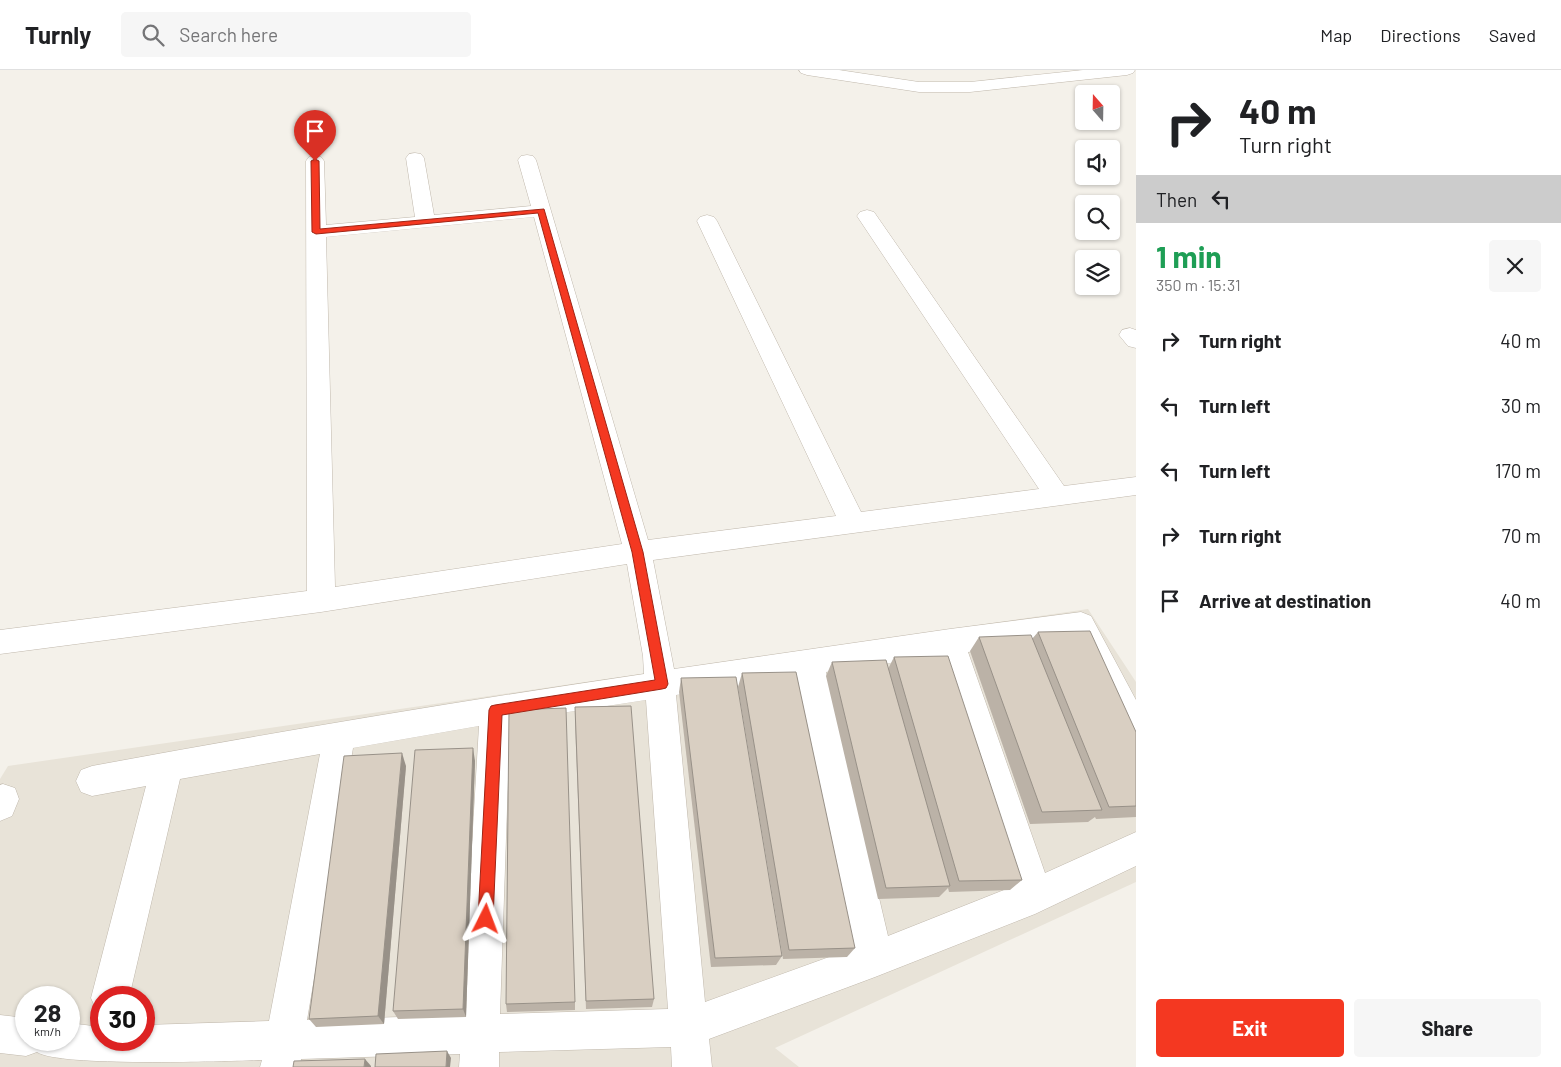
<!DOCTYPE html>
<meta charset="utf-8">
<style>
:root{--surface:#fff;--page:#f6f6f6;--text:#202124;--muted:#757577;--line:#e0e0e0;--accent:#f43821}
body{margin:0;font-family:Barlow,sans-serif;background:var(--page);color:var(--text);height:100vh;display:flex;flex-direction:column;font-size:19px;white-space:nowrap}
*{box-sizing:border-box;margin:0}
p{font-size:16px;color:var(--muted)}
.icon{flex:none;width:28px;height:28px;fill:none;stroke:currentColor;stroke-width:2;stroke-linecap:round;stroke-linejoin:round}
.map{position:relative;flex:1;overflow:hidden}
.drawer{display:flex;flex-direction:column;background:var(--surface);width:425px}
.drawer>*{flex:none}
.guide{background:#fff;color:var(--text);overflow:hidden}
.needle{width:32px;rotate:340deg}
.tools{position:absolute;left:1075px;top:15px;display:grid;gap:10px}
.tools a{display:grid;place-items:center;width:45px;height:45px;border-radius:5px;background:var(--surface);box-shadow:0 1px 4px #0004;font-size:25px}
.speed{position:absolute;left:15px;top:916px;display:flex;gap:10px;font-size:25px;font-weight:700;text-align:center}
.speed>*{display:grid;place-content:center;width:65px;height:65px;border-radius:50%;background:var(--surface);box-shadow:0 1px 4px #0004;line-height:1}
.speed small{font-size:12px;font-weight:400}
.speed .limit{border:8px solid #d22;background:#fff;color:#111}
.pin{position:absolute;display:grid;place-items:center;width:42px;height:42px;color:#fff;margin:-51px -21px;border-radius:50% 50% 50% 0;rotate:-45deg;box-shadow:0 0 5px #0007}
.pin .icon{rotate:45deg}
.me{position:absolute;width:55px;margin:-28px;rotate:3deg;stroke-linejoin:round;filter:drop-shadow(0 0 4px #0008)}
.turn{display:flex;align-items:center;gap:18px;height:105px;padding:0 20px;font-size:22px}
.turn .icon{width:65px;height:65px;stroke-width:2.5}
.turn b{display:block;font-size:35px;line-height:42px}
.then{display:flex;align-items:center;height:48px;padding:0 20px;background:#0003;gap:10px;font-size:19px}
.round{display:grid;place-items:center;flex:none;width:52px;height:52px;border-radius:5px;background:var(--page)}
.headline{display:flex;align-items:center;justify-content:space-between;height:85px;padding:0 20px}
h1{font-size:30px;font-weight:700;line-height:38px;color:#1e9e55}
.cta{display:flex;gap:10px;margin-top:auto;padding:10px 20px}
.cta a{flex:1;height:58px;border-radius:5px;background:var(--accent);color:#fff;font-size:20px;font-weight:700;line-height:58px;text-align:center}
.cta a+a{background:var(--page);color:var(--text)}
ul{padding:0;list-style:none}
li{display:flex;align-items:center;gap:15px;height:65px;padding:0 20px}
li div{flex:1}
li b{display:block;font-size:19px}
li em{font-style:normal}
header{display:flex;align-items:center;gap:30px;box-sizing:border-box;height:70px;padding:0 25px;background:var(--surface);border-bottom:1px solid var(--line)}
header strong{font-size:24px}
nav{display:flex;gap:28px;margin-inline-start:auto;font-size:18px}
.search{width:350px;height:45px;background:var(--page);display:flex;align-items:center;gap:12px;box-sizing:border-box;padding:0 18px;border-radius:5px;color:var(--muted);font-size:19px}
main{display:flex;flex:1;min-height:0}
.map>svg:first-child{display:block}
.residential{fill:#e8e3d8;fill-rule:evenodd}
.lines{fill:none;stroke-linecap:round;stroke-linejoin:round}
.minor-casing{stroke:#c0b8ac;stroke-width:1}
.minor{fill:#fff;fill-rule:evenodd}
.wall{fill:#bbb2a7}
.shaded-wall{fill:#989188}
.building{fill:#d9cfc2;stroke:#989188}
.route{fill:#f43821;stroke:#9f2415}
</style>
<header>
<strong>Turnly</strong>
<div class="search"><svg class="icon" aria-label="search" viewBox="0 0 24 24"><circle cx="10" cy="10" r="6"/><path d="M15 15l6 6"/></svg>Search here</div>
<nav><a>Map</a><a>Directions</a><a>Saved</a></nav>
</header>
<main>
<div class="map">
<svg width="1136" height="997" viewBox="0 0 1136 997">
<rect width="100%" height="100%" fill="#f4f1ea"/>
<path class="residential" d="M1088,539L1136,612V812L775,978L799,997H0V709L8,696ZM26,928H69V970H26ZM101,928H144V970H101Z"/>
<g class="lines">
<g class="minor-casing">
<g id="minor">
<path d="M799,0H839L919,12H970L1083,0H1135L1133,3L1127,5L970,22H919L807,5L801,3Z"/>
<path d="M415,83L421,84L424,88L434,145L531,136L518,90L521,86L527,85L533,86L536,90L648,470L836,446L697,151L700,147L707,145L714,147L717,151L861,442L1039,419L857,146L860,142L867,140L874,142L1064,416L1136,407V425L653,490L674,599L950,559L1081,542L1091,546L1136,630V675L1125,671L1073,567L968,582L1045,803L1136,762V796L1035,844L875,907L709,969L712,997H672L671,977L499,982V997H459L460,984L301,989L300,997H260L262,990C223,991 59,997 37,982L26,986L0,983V945L26,948V970H69V953L101,957V970H144V955L269,951L320,684L180,709L129,928H101V943L97,941L91,928L146,716L92,726L81,722L76,711L81,700L92,696C275,662 460,631 644,604L643,586L627,494L321,542L0,584V560L307,521L306,91L309,87L315,86L321,87L324,91L326,155L415,147L406,88L409,84ZM534,147L622,474L335,517L326,167ZM940,586L1014,816L888,866L826,602ZM797,607L854,878L705,932L676,625ZM646,630L668,939L500,944L510,651ZM479,656L462,945L307,950L353,678Z"/>
<path d="M1130,258L1136,260V278L1128,276L1119,265L1122,260Z"/>
<path d="M3,714L15,718L19,729L12,746L0,751V715Z"/>
</g>
</g>
<use href="#minor" class="minor"/>
</g>
<g class="wall">
<path d="M1038,562L1136,662V747L1096,749L1095,747L1088,752L1030,754L970,581L979,567L1032,569Z"/>
<path d="M894,587L1022,810L1010,820L949,822L948,818L939,827L878,829L826,606L832,592L888,599Z"/>
<path d="M742,603L855,878L847,887L783,889L738,617Z"/>
<path d="M681,608L782,886L776,895L711,897L679,622Z"/>
<path d="M575,637L654,929L652,937L586,939L575,651Z"/>
<path d="M475,691L466,947L398,949L393,941Z"/>
<path d="M406,696L384,954L316,957L309,949Z"/>
<path d="M575,932V940L507,942L506,934Z"/>
</g>
<g class="shaded-wall">
<path d="M473,678L475,691L466,947L463,939Z"/>
<path d="M402,683L406,696L384,954L378,946Z"/>
<path d="M447,981L451,988L450,997H446Z"/>
<path d="M365,989L371,996V997H364Z"/>
</g>
<g class="building">
<path d="M1090,561L1136,662V736L1109,737L1038,562Z"/>
<path d="M1031,565L1102,740L1042,742L979,567Z"/>
<path d="M948,586L1022,810L959,811L894,587Z"/>
<path d="M886,590L950,816L886,818L832,592Z"/>
<path d="M796,602L855,878L789,880L742,603Z"/>
<path d="M736,607L782,886L715,888L681,608Z"/>
<path d="M631,636L654,929L586,931L575,637Z"/>
<path d="M566,638L575,932L506,934L509,640Z"/>
<path d="M473,678L463,939L393,941L415,680Z"/>
<path d="M402,683L378,946L309,949L344,686Z"/>
<path d="M447,981L446,997H375L376,984Z"/>
<path d="M365,989L364,997H293L294,991Z"/>
</g>
<path class="route" d="M315,89L319,91L320,159L544,139L643,482L668,614L666,618L662,619L502,645L493,849L491,855L486,857L481,855L478,849L489,640L491,636L495,635L655,610L632,482L538,143L316,164L312,162L311,91Z"/>
</svg>
<div class="tools">
<a><svg class="needle" viewBox="-14 -14 28 28"><path d="M0-13l5 13h-10z" fill="#e53935"/><path d="M0 13l5-13h-10z" fill="#757577"/></svg></a>
<a><svg class="icon" aria-label="sound" viewBox="0 0 24 24"><path d="M4 9h4l5-4v14l-5-4H4zM17 9q2 3 0 6"/></svg></a>
<a><svg class="icon" aria-label="search" viewBox="0 0 24 24"><circle cx="10" cy="10" r="6"/><path d="M15 15l6 6"/></svg></a>
<a><svg class="icon" aria-label="layers" viewBox="0 0 24 24"><path d="M12 4l9 5-9 5-9-5zM3 14l9 5 9-5"/></svg></a>
</div>
<div class="speed"><div>28<small>km/h</small></div><div class="limit">30</div></div>
<div class="pin" style="left:315px;top:91px;background:#d93025"><svg class="icon" aria-label="arrive" viewBox="0 0 24 24"><path d="M6 21V4h12l-3 4 3 4H6"/></svg></div>
<svg class="me" style="left:486px;top:849px" viewBox="-20 -20 40 40"><path d="M0-17L14 15 0 8-14 15z" fill="#f43821" stroke="#fff" stroke-width="4"/></svg>
</div>
<section class="drawer">
<div class="guide">
<div class="turn"><svg class="icon" aria-label="right" viewBox="0 0 24 24"><path d="M7 20v-9h11M14 6l5 5-5 5"/></svg><div><b>40 m</b>Turn right</div></div>
<div class="then">Then<svg class="icon" aria-label="left" viewBox="0 0 24 24"><path d="M17 20v-9H6M10 6l-5 5 5 5"/></svg></div>
</div>
<div class="headline"><div><h1>1 min</h1><p>350 m · 15:31</p></div><a class="round"><svg class="icon" aria-label="close" viewBox="0 0 24 24"><path d="M6 6l12 12M18 6L6 18"/></svg></a></div>
<ul>
<li><svg class="icon" aria-label="right" viewBox="0 0 24 24"><path d="M7 20v-9h11M14 6l5 5-5 5"/></svg><div><b>Turn right</b></div><em>40 m</em></li>
<li><svg class="icon" aria-label="left" viewBox="0 0 24 24"><path d="M17 20v-9H6M10 6l-5 5 5 5"/></svg><div><b>Turn left</b></div><em>30 m</em></li>
<li><svg class="icon" aria-label="left" viewBox="0 0 24 24"><path d="M17 20v-9H6M10 6l-5 5 5 5"/></svg><div><b>Turn left</b></div><em>170 m</em></li>
<li><svg class="icon" aria-label="right" viewBox="0 0 24 24"><path d="M7 20v-9h11M14 6l5 5-5 5"/></svg><div><b>Turn right</b></div><em>70 m</em></li>
<li><svg class="icon" aria-label="arrive" viewBox="0 0 24 24"><path d="M6 21V4h12l-3 4 3 4H6"/></svg><div><b>Arrive at destination</b></div><em>40 m</em></li>
</ul>
<div class="cta"><a>Exit</a><a>Share</a></div>
</section>
</main>
